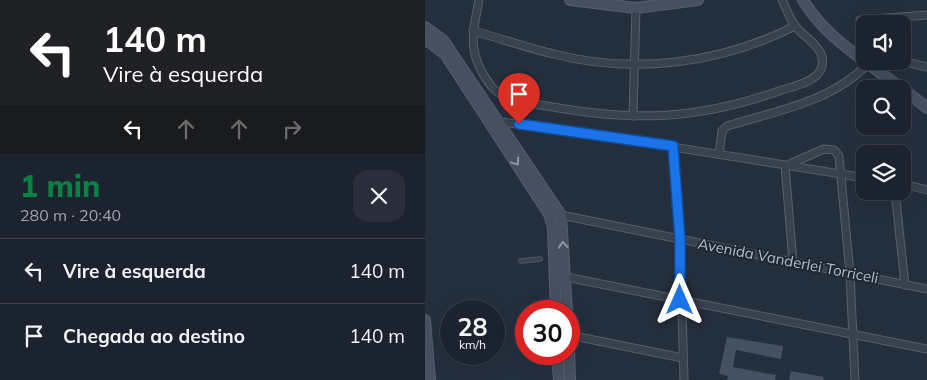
<!DOCTYPE html>
<html lang="pt">
<meta charset="utf-8">
<style>
:root{--surface:#1b232e;--page:#282f3a;--text:#f1f3f6;--muted:#a0a4aa;--line:#39404a;--accent:#0b8043}
body{margin:0;font-family:Mulish,sans-serif;background:var(--page);color:var(--text);height:100vh;display:flex;flex-direction:column;font-size:19px;white-space:nowrap}
*{box-sizing:border-box;margin:0}
p{font-size:16px;color:var(--muted)}
.icon{flex:none;width:28px;height:28px;fill:none;stroke:currentColor;stroke-width:2;stroke-linecap:round;stroke-linejoin:round}
.map{position:relative;flex:1;overflow:hidden}
.drawer{display:flex;flex-direction:column;background:var(--surface);width:425px}
.drawer>*{flex:none}
.banner{background:#202124;color:#fff;overflow:hidden}
.tools{position:absolute;left:431px;top:15px;display:grid;gap:10px}
.tools a{display:grid;place-items:center;width:55px;height:55px;border-radius:10px;background:var(--surface);box-shadow:0 5px 20px #0002,0 0 0 1px var(--line);font-size:25px}
.speed{position:absolute;left:15px;top:300px;display:flex;gap:10px;font-size:25px;font-weight:700;text-align:center}
.speed>*{display:grid;place-content:center;width:65px;height:65px;border-radius:50%;background:var(--surface);box-shadow:0 5px 20px #0002,0 0 0 1px var(--line);line-height:1}
.speed small{font-size:12px;font-weight:400}
.speed .limit{border:8px solid #d22;background:#fff;color:#111}
.pin{position:absolute;display:grid;place-items:center;width:42px;height:42px;color:#fff;margin:-51px -21px;border-radius:50% 50% 50% 0;rotate:-45deg;box-shadow:0 0 5px #0007}
.pin .icon{rotate:45deg}
.me{position:absolute;width:55px;margin:-28px;rotate:0deg;stroke-linejoin:round;filter:drop-shadow(0 0 4px #0008)}
.turn{display:flex;align-items:center;gap:18px;height:105px;padding:0 20px;font-size:22px}
.turn .icon{width:65px;height:65px;stroke-width:2.5}
.turn b{display:block;font-size:35px;line-height:42px}
.lanes{display:flex;align-items:center;height:48px;padding:0 20px;background:#0003;justify-content:center;gap:25px;direction:ltr}
.lanes .off{opacity:.35}
.round{display:grid;place-items:center;flex:none;width:52px;height:52px;border-radius:15px;background:var(--page)}
.overview{display:flex;align-items:center;justify-content:space-between;height:85px;padding:0 20px}
h1{font-size:30px;font-weight:800;line-height:38px;color:var(--accent)}
ul{padding:0;list-style:none}
li{display:flex;align-items:center;gap:15px;height:65px;padding:0 20px;border-top:1px solid var(--line)}
li div{flex:1}
li b{display:block;font-size:19px}
li em{font-style:normal}
main{display:flex;flex:1;min-height:0}
.map>svg:first-child{display:block}
.building{fill:#455162}
.lines{fill:none;stroke-linecap:round;stroke-linejoin:round}
.lane-casing{stroke:#565f6c;stroke-width:5.5}
.street-casing{stroke:#565f6c;stroke-width:9}
.secondary-casing{stroke:#565f6c;stroke-width:12}
.lane{stroke:#38414e;stroke-width:4}
.street{stroke:#38414e;stroke-width:7}
.secondary{stroke:#465061;stroke-width:10}
.oneway{stroke:#8e96a5}
.route-casing{stroke:#114b97;stroke-width:12}
.route{stroke:#1a73e8;stroke-width:9}
.labels{text-anchor:middle;stroke-width:4;stroke-linejoin:round;paint-order:stroke}
.street-label{font-size:15px;fill:#b4bcc9;stroke:#1d2633}
</style>
<main>
<section class="drawer">
<div class="banner">
<div class="turn"><svg class="icon" aria-label="left" viewBox="0 0 24 24"><path d="M17 20v-9H6M10 6l-5 5 5 5"/></svg><div><b>140 m</b>Vire à esquerda</div></div>
<div class="lanes"><svg class="icon" aria-label="left" viewBox="0 0 24 24"><path d="M17 20v-9H6M10 6l-5 5 5 5"/></svg><svg class="icon off" aria-label="ahead" viewBox="0 0 24 24"><path d="M12 20V5M6 11l6-6 6 6"/></svg><svg class="icon off" aria-label="ahead" viewBox="0 0 24 24"><path d="M12 20V5M6 11l6-6 6 6"/></svg><svg class="icon off" aria-label="right" viewBox="0 0 24 24"><path d="M7 20v-9h11M14 6l5 5-5 5"/></svg></div>
</div>
<div class="overview"><div><h1>1 min</h1><p>280 m · 20:40</p></div><a class="round"><svg class="icon" aria-label="close" viewBox="0 0 24 24"><path d="M6 6l12 12M18 6L6 18"/></svg></a></div>
<ul>
<li><svg class="icon" aria-label="left" viewBox="0 0 24 24"><path d="M17 20v-9H6M10 6l-5 5 5 5"/></svg><div><b>Vire à esquerda</b></div><em>140 m</em></li>
<li><svg class="icon" aria-label="arrive" viewBox="0 0 24 24"><path d="M6 21V4h12l-3 4 3 4H6"/></svg><div><b>Chegada ao destino</b></div><em>140 m</em></li>
</ul>
</section>
<div class="map">
<svg width="502" height="380" viewBox="0 0 502 380">
<rect width="100%" height="100%" fill="#242f3e"/>
<g class="building">
<path d="M302,337L358,346L356,359L311,350L308,367L351,375L350,380H302L303,376L294,374Z"/>
<path d="M366,371L399,377L398,380H364Z"/>
</g>
<g class="lines">
<g class="lane-casing">
<path id="lane" d="M96,261L115,259"/>
</g>
<g class="street-casing">
<g id="street">
<path d="M54,0C47,36 42,54 66,86C79,102 104,103 122,106C210,122 272,120 357,90C370,86 394,81 397,66C401,48 381,39 371,27C365,20 361,8 357,0"/>
<path d="M435,20L502,15"/>
<path d="M48,31C75,38 102,48 129,54C209,75 297,63 370,26"/>
<path d="M485,63L502,67"/>
<path d="M208,116L211,8"/>
<path d="M75,122C197,138 318,158 440,178"/>
<path d="M249,146L255,239L259,380"/>
<path d="M294,153L297,131L302,126C351,111 406,102 443,64"/>
<path d="M478,184L502,190"/>
<path d="M470,191L480,285"/>
<path d="M136,215L502,289"/>
<path d="M368,262L360,166L399,149L409,150L414,156L425,274L430,380"/>
<path d="M141,277L502,349"/>
<path d="M144,335L258,358"/>
</g>
</g>
<g class="secondary-casing">
<g id="secondary">
<path d="M145,0L211,8L273,0"/>
<path d="M378,0C401,39 442,61 477,89"/>
<path d="M0,27L18,40L136,215L142,311"/>
<path d="M0,39L20,54L124,214L128,227L131,311"/>
<path d="M478,89L502,108"/>
<path d="M0,320L5,380"/>
<path d="M144,347L145,380"/>
<path d="M132,354L134,380"/>
</g>
</g>
<use href="#lane" class="lane"/>
<use href="#street" class="street"/>
<use href="#secondary" class="secondary"/>
</g>
<defs><path id="oneway-chevron" d="M-2-3.5L2.5 0L-2 3.5" fill="none" stroke-width="1.6" stroke-linecap="round" stroke-linejoin="round" transform="scale(1.25)"/></defs>
<g class="oneway">
<use href="#oneway-chevron" transform="translate(91 162) rotate(56)"/>
<use href="#oneway-chevron" transform="translate(138 245) rotate(-94)"/>
</g>
<g class="lines">
<g class="route-casing">
<path id="route" d="M94,124L248,146L255,239V300"/>
</g>
<use href="#route" class="route"/>
</g>
<g class="labels">
<g class="street-label">
<text transform="translate(363 261) rotate(11)" y="5">Avenida Vanderlei Torriceli</text>
</g>
</g>
</svg>
<div class="tools">
<a><svg class="icon" aria-label="sound" viewBox="0 0 24 24"><path d="M4 9h4l5-4v14l-5-4H4zM17 9q2 3 0 6"/></svg></a>
<a><svg class="icon" aria-label="search" viewBox="0 0 24 24"><circle cx="10" cy="10" r="6"/><path d="M15 15l6 6"/></svg></a>
<a><svg class="icon" aria-label="layers" viewBox="0 0 24 24"><path d="M12 4l9 5-9 5-9-5zM3 14l9 5 9-5"/></svg></a>
</div>
<div class="speed"><div>28<small>km/h</small></div><div class="limit">30</div></div>
<div class="pin" style="left:94px;top:124px;background:#d93025"><svg class="icon" aria-label="arrive" viewBox="0 0 24 24"><path d="M6 21V4h12l-3 4 3 4H6"/></svg></div>
<svg class="me" style="left:255px;top:300px" viewBox="-20 -20 40 40"><path d="M0-17L14 15 0 8-14 15z" fill="#1a73e8" stroke="#fff" stroke-width="4"/></svg>
</div>
</main>
